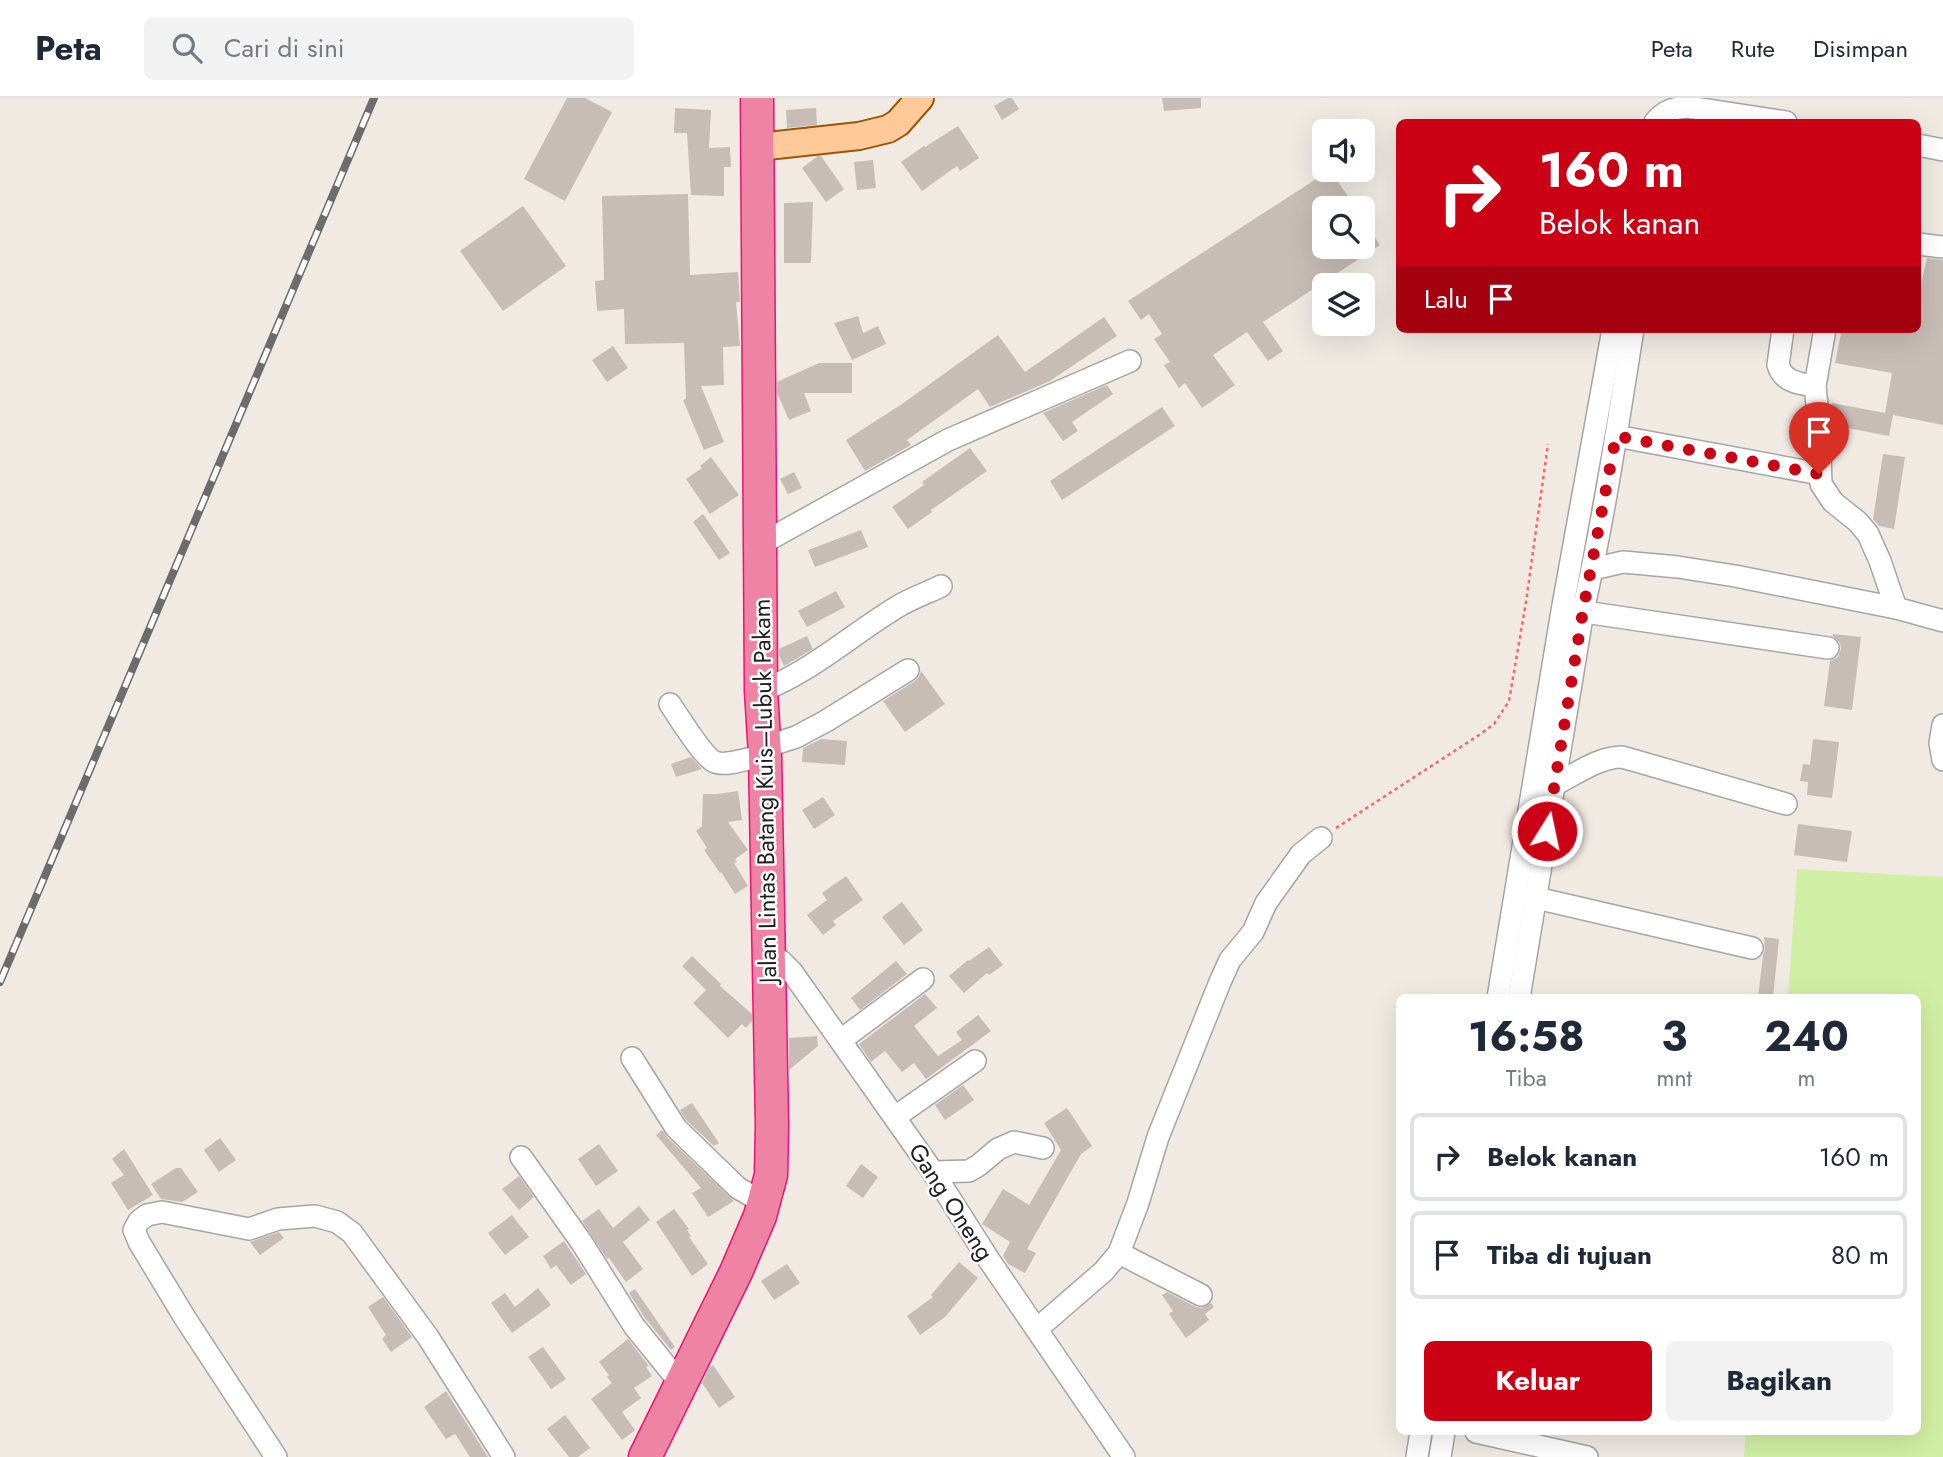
<!DOCTYPE html>
<html lang="id">
<meta charset="utf-8">
<style>
:root{--surface:#fff;--page:#f2f2f3;--text:#1f2937;--muted:#747a83;--line:#e0e1e3;--accent:#cc0015}
body{margin:0;font-family:Jost,sans-serif;background:var(--page);color:var(--text);height:100vh;display:flex;flex-direction:column;font-size:26px;white-space:nowrap}
*{box-sizing:border-box;margin:0}
p{font-size:23px;color:var(--muted)}
.icon{flex:none;width:38px;height:38px;fill:none;stroke:currentColor;stroke-width:2;stroke-linecap:round;stroke-linejoin:round}
.map{position:relative;flex:1;overflow:hidden}
.panel{position:absolute;left:1396px;top:896px;width:525px;height:441px;display:flex;flex-direction:column;background:var(--surface);border-radius:10px;box-shadow:0 7px 28px #0002}
.panel>*{flex:none}
.top-card{position:absolute;left:1396px;top:21px;width:525px;height:214px;border-radius:10px;box-shadow:0 7px 28px #0002;background:#cc0015;color:#fff;overflow:hidden}
.tools{position:absolute;left:1312px;top:21px;display:grid;gap:14px}
.tools a{display:grid;place-items:center;width:63px;height:63px;border-radius:10px;background:var(--surface);box-shadow:0 7px 28px #0002;font-size:35px}
.pin{position:absolute;display:grid;place-items:center;width:60px;height:60px;color:#fff;margin:-72px -30px;border-radius:50% 50% 50% 0;rotate:-45deg;box-shadow:0 0 7px #0007}
.pin .icon{rotate:45deg}
.me{position:absolute;width:77px;margin:-38px;rotate:10deg;stroke-linejoin:round;filter:drop-shadow(0 0 5px #0008)}
.turn{display:flex;align-items:center;gap:24px;height:147px;padding:0 28px;font-size:32px}
.turn .icon{width:91px;height:91px;stroke-width:2.5}
.turn b{display:block;font-size:49px;line-height:60px}
.then{display:flex;align-items:center;height:66px;padding:0 28px;background:#0003;gap:14px;font-size:26px}
.eta{display:flex;justify-content:space-evenly;align-items:center;height:119px;text-align:center}
.eta b{font-size:42px;font-weight:700;line-height:49px}
.action{display:flex;gap:14px;margin-top:auto;padding:14px 28px}
.action a{flex:1;height:80px;border-radius:10px;background:var(--accent);color:#fff;font-size:28px;font-weight:700;line-height:80px;text-align:center}
.action a+a{background:var(--page);color:var(--text)}
ul{padding:0;list-style:none}
li{display:flex;align-items:center;gap:21px;height:88px;margin:0 14px 10px;padding:0 14px;border:4px solid var(--line);border-radius:10px}
li div{flex:1}
li b{display:block;font-size:26px}
li em{font-style:normal}
header{display:flex;align-items:center;gap:42px;box-sizing:border-box;height:98px;padding:0 35px;background:var(--surface);border-bottom:2px solid var(--line)}
header strong{font-size:33px}
nav{display:flex;gap:38px;margin-inline-start:auto;font-size:24px}
.search{width:490px;height:63px;background:var(--page);display:flex;align-items:center;gap:18px;box-sizing:border-box;padding:0 24px;border-radius:10px;color:var(--muted);font-size:26px}
.map>svg:first-child{display:block}
.grass{fill:#d1efa4}
.building{fill:#c8bcb6}
.lines{fill:none;stroke-linecap:round;stroke-linejoin:round}
.minor-casing{stroke:#a5a5a5;stroke-width:24}
.major-casing{stroke:#985600;stroke-width:30}
.highway-casing{stroke:#eb1374;stroke-width:35}
.path{stroke:#ff6565;stroke-width:2.5;stroke-dasharray:3.5 3.5;stroke-linecap:butt}
.minor{stroke:#fff;stroke-width:21}
.major{stroke:#ffc999;stroke-width:26}
.highway{stroke:#ef83a3;stroke-width:32}
.rail-casing{stroke:#6c6c6c;stroke-width:8}
.rail{stroke:#fff;stroke-width:5;stroke-dasharray:16;stroke-linecap:butt}
.route{stroke:#cc0015;stroke-width:12;stroke-dasharray:0 21.6}
.labels{text-anchor:middle;stroke-width:5;stroke-linejoin:round;paint-order:stroke}
.street-label{font-size:24px;fill:#1e1e1e;stroke:#fff}
</style>
<header>
<strong>Peta</strong>
<div class="search"><svg class="icon" aria-label="search" viewBox="0 0 24 24"><circle cx="10" cy="10" r="6"/><path d="M15 15l6 6"/></svg>Cari di sini</div>
<nav><a>Peta</a><a>Rute</a><a>Disimpan</a></nav>
</header>
<div class="map">
<svg width="1943" height="1359" viewBox="0 0 1943 1359">
<rect width="100%" height="100%" fill="#f0eae3"/>
<path class="grass" d="M1797,771L1943,779V1359H1744L1746,1334H1918V900L1788,899Z"/>
<g class="building">
<path d="M567,0H585L612,14L565,103L524,81Z"/>
<path d="M1008,0H1012L1019,11L1002,22L994,8Z"/>
<path d="M1162,0H1201V10L1164,13Z"/>
<path d="M675,10L711,12L709,50L730,49L731,69H724V98L691,97L687,35H674Z"/>
<path d="M816,10L817,27L787,30L786,12Z"/>
<path d="M958,28L979,60L960,73L957,68L922,93L901,64L924,48L925,49Z"/>
<path d="M818,58H821L844,91L826,104L802,70Z"/>
<path d="M873,62L876,90L857,92L854,64Z"/>
<path d="M1330,72L1356,110H1325V149H1363V122L1380,147L1263,224L1283,253L1268,263L1247,234L1213,257L1235,287L1202,310L1185,285L1179,290L1164,267L1170,264L1154,241L1162,236L1149,216L1141,222L1128,203Z"/>
<path d="M688,96L690,177L738,174L740,204H736L740,248L723,249L724,287L701,288L724,344L704,352L683,302L686,301L684,245L625,246L624,211L597,213L595,183L604,182L602,98Z"/>
<path d="M813,104L811,165H784V105Z"/>
<path d="M523,108L566,168L503,213L460,153Z"/>
<path d="M1927,160L1943,162V327L1893,317L1889,338L1832,327L1831,314L1832,305L1885,315L1892,275L1835,265L1842,231H1918V199Z"/>
<path d="M858,218L863,235L878,228L886,246L852,262L834,225Z"/>
<path d="M1104,219L1117,238L1050,283L990,309L978,291L907,342L911,347L865,373L846,342L902,306L998,237L1025,274Z"/>
<path d="M613,248L628,270L607,284L592,262Z"/>
<path d="M819,265H852V295H804L811,313L789,322L777,295V284Z"/>
<path d="M1107,287L1113,296L1072,324L1078,333L1063,343L1043,315Z"/>
<path d="M1162,309L1175,328L1062,402L1050,383Z"/>
<path d="M970,350L987,373L931,412L932,414L908,431L892,409L924,387L922,384Z"/>
<path d="M1883,356L1905,359L1894,431L1879,428L1873,421Z"/>
<path d="M711,359L739,397L710,416L686,381L702,370L700,368Z"/>
<path d="M794,374L802,390L788,396L780,381Z"/>
<path d="M703,416L730,455L719,462L693,424Z"/>
<path d="M861,432L868,449L815,469L808,452Z"/>
<path d="M836,493L845,509L807,529L798,513Z"/>
<path d="M1833,536L1861,539L1852,612L1824,608L1830,563L1838,559L1841,551L1840,545L1833,538Z"/>
<path d="M807,538L813,551L784,568L779,557V551Z"/>
<path d="M921,573L945,606L905,634L883,603L915,583L919,579Z"/>
<path d="M821,641L847,643L845,667L802,664L803,650Z"/>
<path d="M1813,641L1839,644L1832,700L1807,697L1808,684L1800,683L1803,666L1810,667Z"/>
<path d="M691,659L702,671L676,679L671,666Z"/>
<path d="M738,693L742,722L728,724L748,752L735,761L737,764L734,765L748,788L735,796L721,774L720,775L704,752L707,750L696,733L702,728L703,696H717Z"/>
<path d="M823,699L835,717L814,731L802,712Z"/>
<path d="M1798,726L1852,733L1847,764L1794,757Z"/>
<path d="M846,778L863,802L833,823L836,827L823,837L807,817L827,802L822,795Z"/>
<path d="M902,804L923,832L904,847L882,819Z"/>
<path d="M1764,839L1779,841L1773,900H1758L1763,857L1765,852Z"/>
<path d="M989,849L1003,867L989,877L987,875L964,895L949,878L968,862L969,863Z"/>
<path d="M692,858L721,886L720,888L752,916V923L746,930L742,926L728,940L693,905L706,892L682,868Z"/>
<path d="M896,863L907,876L860,912L851,900Z"/>
<path d="M925,896L937,910L914,928L938,958L962,942L956,934L978,917L991,933L926,981L914,965L902,974L885,953L871,964L859,946Z"/>
<path d="M817,938L818,948L789,972V940Z"/>
<path d="M963,987L974,1002L945,1022L935,1007Z"/>
<path d="M692,1005L719,1045L714,1048L686,1022L680,1012Z"/>
<path d="M1067,1010L1092,1048L1081,1056L1027,1151L1036,1155L1025,1175L1008,1166L1003,1158L1010,1144L982,1126L1003,1091L1029,1107L1061,1052L1044,1025Z"/>
<path d="M662,1032L667,1039L734,1103L708,1119L692,1095L701,1090L656,1037Z"/>
<path d="M220,1040L236,1062L219,1074L204,1052Z"/>
<path d="M599,1046L618,1073L596,1088L578,1061Z"/>
<path d="M124,1051L153,1097L128,1112L111,1085L124,1077L112,1061Z"/>
<path d="M861,1066L878,1079L863,1100L846,1088Z"/>
<path d="M176,1070H181L198,1094L182,1104L161,1101L151,1086Z"/>
<path d="M519,1078L534,1099L519,1112L502,1091Z"/>
<path d="M639,1108L650,1122L623,1144L643,1171L626,1184L609,1160L607,1161L582,1123L599,1111L613,1130Z"/>
<path d="M674,1111L689,1131L687,1132L691,1138L689,1139L708,1166L692,1178L656,1124Z"/>
<path d="M512,1117L529,1139L505,1157L488,1135Z"/>
<path d="M279,1134L284,1140L260,1157L250,1144Z"/>
<path d="M564,1143L586,1176L571,1187L556,1167L551,1171L543,1158Z"/>
<path d="M959,1164L978,1180L945,1219L920,1237L907,1218L933,1199L931,1197Z"/>
<path d="M787,1166L800,1185L774,1202L761,1183Z"/>
<path d="M538,1190L551,1207L512,1235L491,1205L505,1195L515,1209Z"/>
<path d="M635,1191L675,1249L671,1252L645,1220L629,1195Z"/>
<path d="M1167,1194L1196,1209L1202,1210L1211,1205L1214,1209L1205,1216L1209,1222L1186,1240L1169,1216L1173,1213L1162,1197Z"/>
<path d="M383,1199L412,1239L391,1254L382,1241L386,1237L368,1209Z"/>
<path d="M628,1241L649,1268L646,1269L652,1278L634,1290L641,1300L622,1314L635,1332L622,1342L591,1301L612,1285L607,1279L609,1277L599,1264Z"/>
<path d="M543,1249L566,1281L551,1291L528,1259Z"/>
<path d="M713,1267L735,1299L719,1310L702,1285L710,1269Z"/>
<path d="M446,1293L488,1359H470L455,1336L446,1341L424,1309Z"/>
<path d="M565,1317L590,1350L578,1359H569L547,1331Z"/>
</g>
<g class="lines">
<g class="minor-casing">
<g id="minor">
<path d="M1655,24C1664,13 1673,10 1688,9L1786,24"/>
<path d="M1918,47L1943,52"/>
<path d="M1918,146L1943,149"/>
<path d="M1783,231L1778,267C1783,284 1800,286 1815,288"/>
<path d="M1825,231L1815,288L1819,327L1821,386L1833,404L1858,424L1868,436L1880,463L1896,510"/>
<path d="M1616,338L1820,376"/>
<path d="M759,447L948,342L1130,263"/>
<path d="M1593,471L1623,464L1678,469L1735,478L1896,510L1943,523"/>
<path d="M1571,512L1828,550"/>
<path d="M761,593C811,574 851,537 897,509C910,501 927,495 941,488"/>
<path d="M670,606C679,619 703,659 715,664C726,669 753,659 765,657"/>
<path d="M1943,627L1940,645L1943,662"/>
<path d="M765,649L796,639L826,623L908,572"/>
<path d="M1554,687C1575,677 1598,659 1622,659L1786,706"/>
<path d="M1523,797L1752,850"/>
<path d="M769,858L781,863L792,874L933,1074L989,1162L1124,1359"/>
<path d="M1498,900L1562,513L1613,231"/>
<path d="M1519,900L1583,513C1604,420 1618,325 1633,231"/>
<path d="M841,942L923,881"/>
<path d="M632,960L676,1030L738,1090L764,1105"/>
<path d="M895,1019L975,963"/>
<path d="M521,1059L582,1145L634,1228L681,1286"/>
<path d="M933,1074L969,1073L979,1067L998,1051L1014,1044L1043,1050"/>
<path d="M1119,1155L1201,1197"/>
<path d="M1037,1231L1104,1173L1119,1155L1138,1105L1158,1039L1220,884L1230,862L1253,834L1266,805L1301,756L1321,740"/>
<path d="M1476,1334L1587,1359"/>
<path d="M276,1359L185,1220L139,1144L134,1132L139,1123L147,1117L162,1114L249,1131L278,1121L315,1118L337,1124L352,1135L428,1239L504,1359"/>
<path d="M1417,1359L1421,1334"/>
<path d="M1440,1359L1444,1334"/>
</g>
</g>
<g class="major-casing">
<path id="major" d="M758,49L859,38L888,31L898,25L920,0"/>
</g>
<g class="highway-casing">
<path id="highway" d="M645,1359L736,1174L760,1118L771,1077L772,1027L765,657L761,593L757,0"/>
</g>
<path class="path" d="M1336,730L1479,637L1494,626L1509,603L1526,504L1548,346"/>
<use href="#minor" class="minor"/>
<use href="#major" class="major"/>
<use href="#highway" class="highway"/>
<g class="rail-casing">
<path id="rail" d="M0,884L374,0"/>
</g>
<use href="#rail" class="rail"/>
</g>
<g class="lines">
<path class="route" d="M1547,733L1583,513L1616,338L1819,376"/>
</g>
<g class="labels">
<g class="street-label">
<text transform="translate(765 693) rotate(-91)" y="8">Jalan Lintas Batang Kuis–Lubuk Pakam</text>
<text transform="translate(951 1104) rotate(57)" y="8">Gang Oneng</text>
</g>
</g>
</svg>
<div class="tools">
<a><svg class="icon" aria-label="sound" viewBox="0 0 24 24"><path d="M4 9h4l5-4v14l-5-4H4zM17 9q2 3 0 6"/></svg></a>
<a><svg class="icon" aria-label="search" viewBox="0 0 24 24"><circle cx="10" cy="10" r="6"/><path d="M15 15l6 6"/></svg></a>
<a><svg class="icon" aria-label="layers" viewBox="0 0 24 24"><path d="M12 4l9 5-9 5-9-5zM3 14l9 5 9-5"/></svg></a>
</div>
<div class="pin" style="left:1819px;top:376px;background:#d93025"><svg class="icon" aria-label="arrive" viewBox="0 0 24 24"><path d="M6 21V4h12l-3 4 3 4H6"/></svg></div>
<svg class="me" style="left:1547px;top:733px" viewBox="-20 -20 40 40"><circle r="17" fill="#cc0015" stroke="#fff" stroke-width="3"/><path d="M0-11L8 9 0 5-8 9z" fill="#fff"/></svg>
<div class="top-card">
<div class="turn"><svg class="icon" aria-label="right" viewBox="0 0 24 24"><path d="M7 20v-9h11M14 6l5 5-5 5"/></svg><div><b>160 m</b>Belok kanan</div></div>
<div class="then">Lalu<svg class="icon" aria-label="arrive" viewBox="0 0 24 24"><path d="M6 21V4h12l-3 4 3 4H6"/></svg></div>
</div>
<section class="panel">
<div class="eta">
<div><b>16:58</b><p>Tiba</p></div>
<div><b>3</b><p>mnt</p></div>
<div><b>240</b><p>m</p></div>
</div>
<ul>
<li><svg class="icon" aria-label="right" viewBox="0 0 24 24"><path d="M7 20v-9h11M14 6l5 5-5 5"/></svg><div><b>Belok kanan</b></div><em>160 m</em></li>
<li><svg class="icon" aria-label="arrive" viewBox="0 0 24 24"><path d="M6 21V4h12l-3 4 3 4H6"/></svg><div><b>Tiba di tujuan</b></div><em>80 m</em></li>
</ul>
<div class="action"><a>Keluar</a><a>Bagikan</a></div>
</section>
</div>
